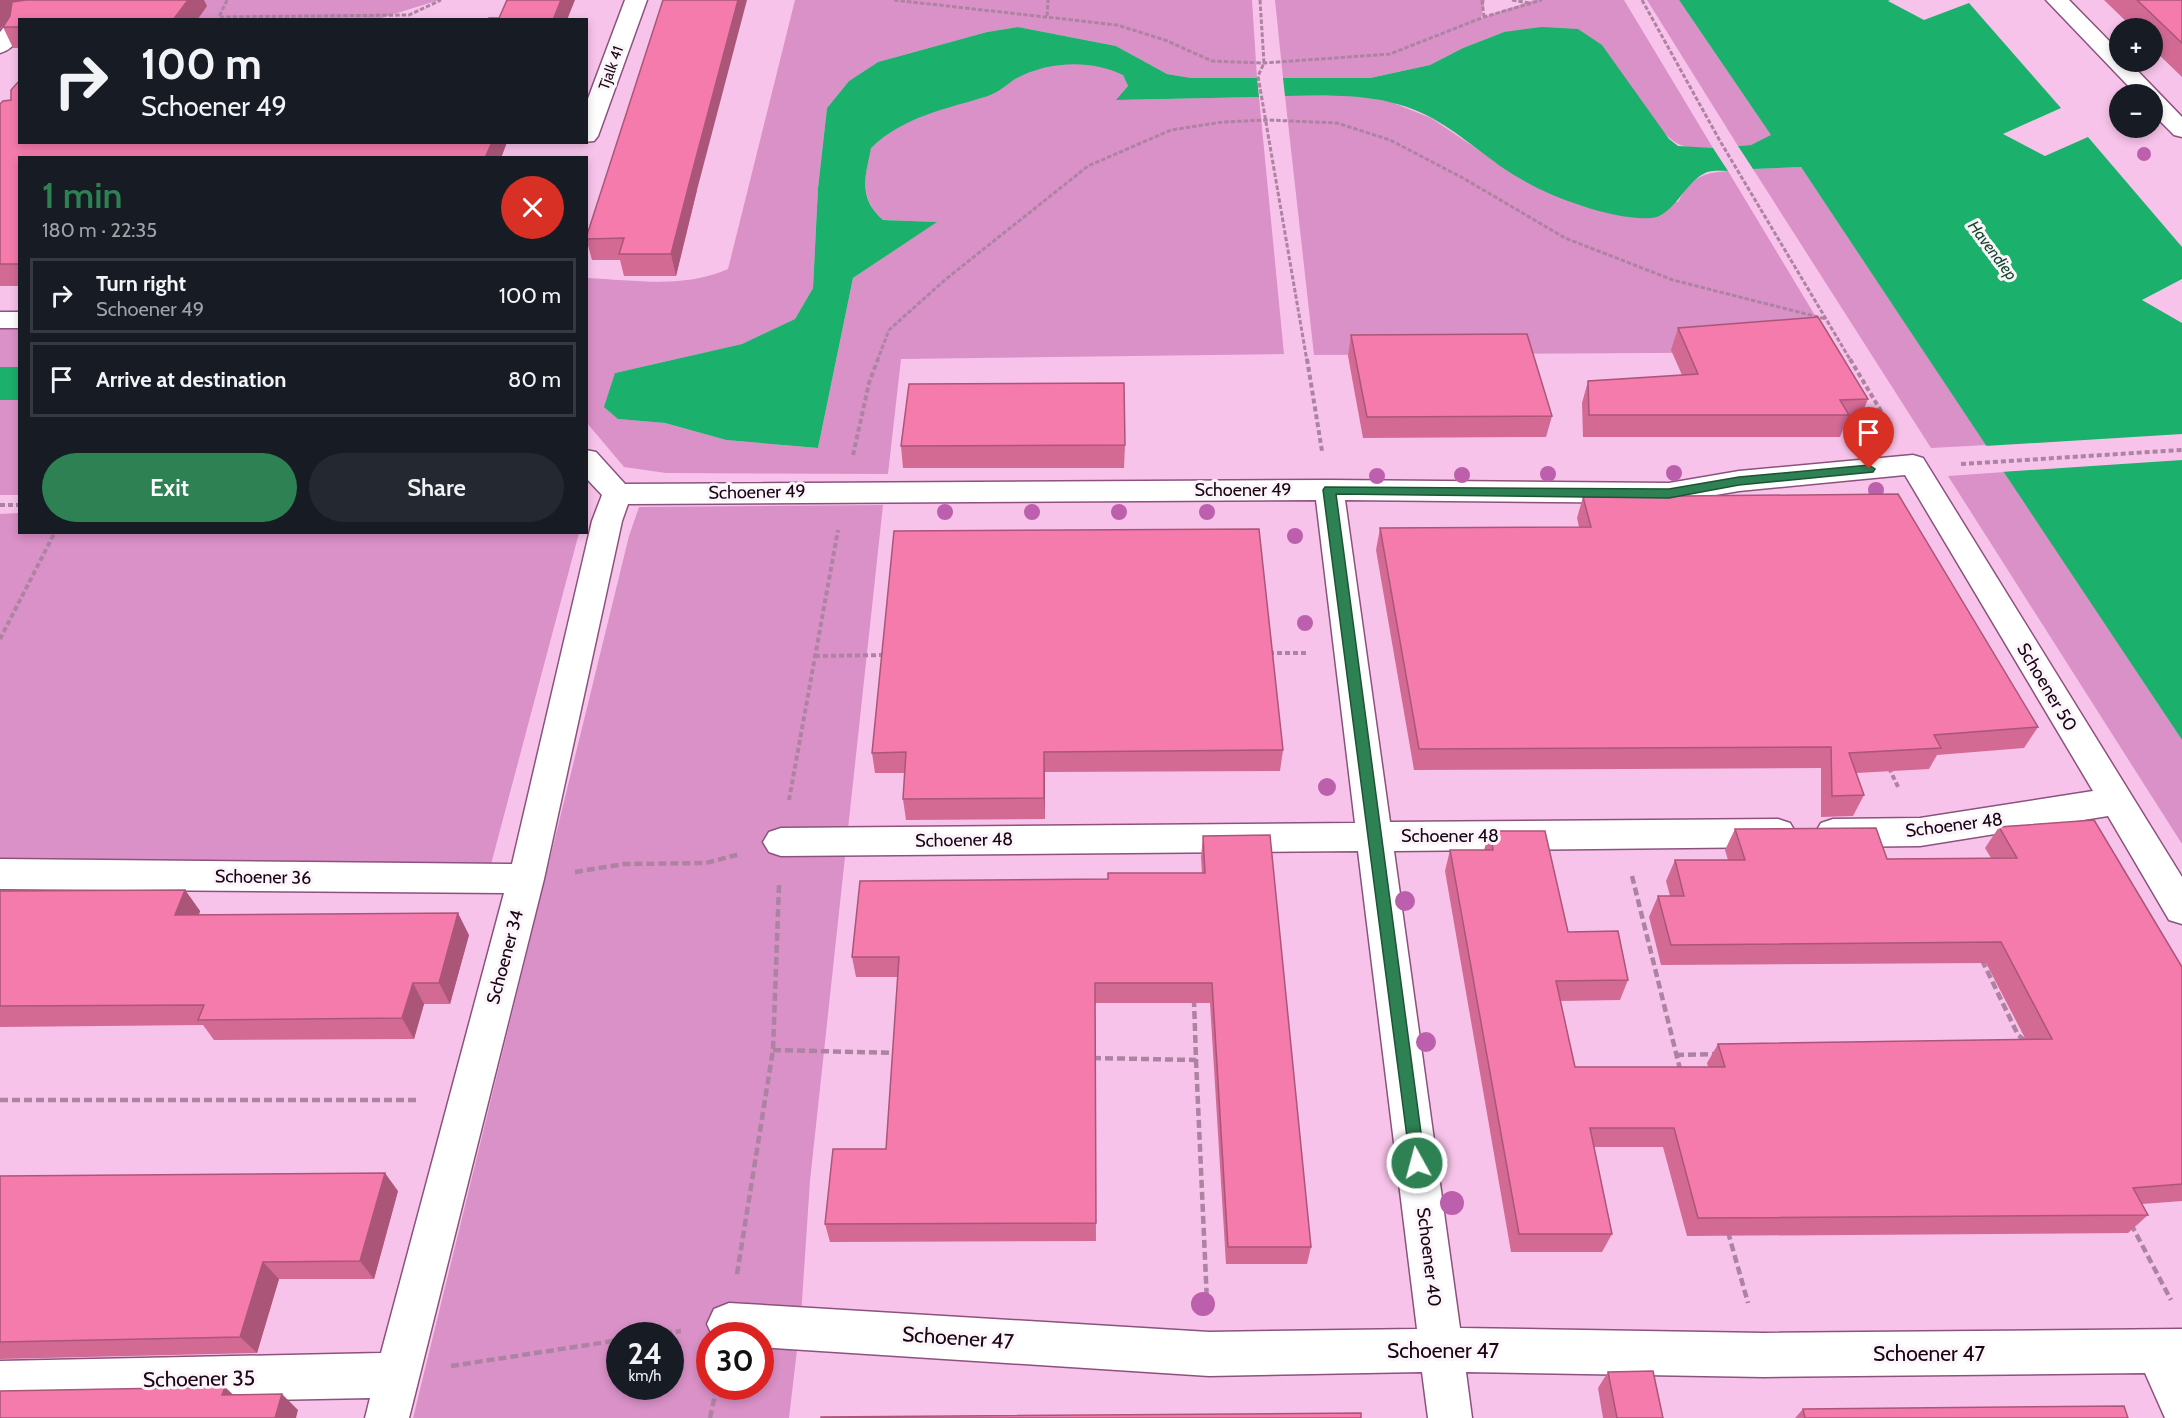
<!DOCTYPE html>
<meta charset="utf-8">
<style>
:root{--surface:#171b24;--page:#242831;--text:#f1f3f6;--muted:#9ea1a6;--line:#363941;--accent:#2d8153}
body{margin:0;font-family:Cabin,sans-serif;background:var(--page);color:var(--text);height:100vh;display:flex;flex-direction:column;font-size:22px;white-space:nowrap}
*{box-sizing:border-box;margin:0}
p{font-size:20px;color:var(--muted)}
.icon{flex:none;width:33px;height:33px;fill:none;stroke:currentColor;stroke-width:2;stroke-linecap:round;stroke-linejoin:round}
.map{position:relative;flex:1;overflow:hidden}
.drawer{position:absolute;left:18px;top:156px;width:570px;height:378px;display:flex;flex-direction:column;background:var(--surface);border-radius:0px;box-shadow:0 3px 9px #0003}
.drawer>*{flex:none}
.top-card{position:absolute;left:18px;top:18px;width:570px;height:126px;border-radius:0px;box-shadow:0 3px 9px #0003;background:#171b24;color:var(--text);overflow:hidden}
.controls{position:absolute;left:2109px;top:18px;display:grid;gap:12px}
.controls a{display:grid;place-items:center;width:54px;height:54px;border-radius:50%;background:var(--surface);box-shadow:0 3px 9px #0003;font-size:30px}
.speed{position:absolute;left:606px;top:1322px;display:flex;gap:12px;font-size:30px;font-weight:700;text-align:center}
.speed>*{display:grid;place-content:center;width:78px;height:78px;border-radius:50%;background:var(--surface);box-shadow:0 3px 9px #0003;line-height:1}
.speed small{font-size:15px;font-weight:400}
.speed .limit{border:9px solid #d22;background:#fff;color:#111}
.pin{position:absolute;display:grid;place-items:center;width:51px;height:51px;color:#fff;margin:-62px -26px;border-radius:50% 50% 50% 0;rotate:-45deg;box-shadow:0 0 6px #0007}
.pin .icon{rotate:45deg}
.me{position:absolute;width:66px;margin:-33px;rotate:353deg;stroke-linejoin:round;filter:drop-shadow(0 0 4px #0008)}
.turn{display:flex;align-items:center;gap:21px;height:126px;padding:0 24px;font-size:27px}
.turn .icon{width:78px;height:78px;stroke-width:2.5}
.turn b{display:block;font-size:42px;line-height:51px}
.round{display:grid;place-items:center;flex:none;width:63px;height:63px;border-radius:32px;background:var(--page)}
.overview{display:flex;align-items:center;justify-content:space-between;height:102px;padding:0 24px}
h1{font-size:36px;font-weight:600;line-height:45px;color:var(--accent)}
.primary-button{display:flex;gap:12px;margin-top:auto;padding:12px 24px}
.primary-button a{flex:1;height:69px;border-radius:36px;background:var(--accent);color:#fff;font-size:24px;font-weight:600;line-height:69px;text-align:center}
.primary-button a+a{background:var(--page);color:var(--text)}
ul{padding:0;list-style:none}
li{display:flex;align-items:center;gap:18px;height:75px;margin:0 12px 9px;padding:0 12px;border:3px solid var(--line);border-radius:0px}
li div{flex:1}
li b{display:block;font-size:22px}
li em{font-style:normal}
.map>svg:first-child{display:block}
.green{fill:#da91c8;fill-rule:evenodd}
.water{fill:#1bb06b}
.pier{fill:#f8c3ea}
.lines{fill:none;stroke-linecap:round;stroke-linejoin:round}
.minor-casing{stroke:#8c527e;stroke-width:3}
.tertiary-casing{stroke:#8c527e;stroke-width:3}
.path-far2{stroke:#ad83a2;stroke-width:3;stroke-dasharray:4.5 2;stroke-linecap:butt}
.path-far1{stroke:#ad83a2;stroke-width:4;stroke-dasharray:5 3;stroke-linecap:butt}
.path{stroke:#ad83a2;stroke-width:4.5;stroke-dasharray:8 4;stroke-linecap:butt}
.minor{fill:#fff;fill-rule:evenodd}
.tertiary{fill:#fff;fill-rule:evenodd}
.tree{fill:#bc5fac}
.wall{fill:#d26a94}
.shaded-wall{fill:#ab5678}
.building{fill:#f47bac;stroke:#ab5678;stroke-width:1.5}
.route{fill:#2d8153;stroke:#1d5436;stroke-width:1.5}
.labels{text-anchor:middle;stroke-width:6;stroke-linejoin:round;paint-order:stroke}
.far-street-label{font-size:15px;fill:#1a0516;stroke:#fbf4f9}
.far-water-label{font-size:16px;font-style:italic;fill:#13482c;stroke:#fbf4f9}
.street-label{font-size:18px;fill:#1a0516;stroke:#fbf4f9}
.near-street-label{font-size:21px;fill:#1a0516;stroke:#fbf4f9}
</style>
<div class="map">
<svg width="2182" height="1418" viewBox="0 0 2182 1418">
<rect width="100%" height="100%" fill="#f8c3ea"/>
<g class="green">
<path d="M199,0H439L378,19L184,20Z"/>
<path d="M795,0H1252L1257,78H1191L1167,74L1116,46L1018,27L987,32L878,62L849,81L827,108L818,188L813,288L795,319L742,344L615,373L619,419L665,423L726,440L818,448L853,278L936,222L883,220C859,198 865,179 870,149L861,142L985,56L1125,66L1123,75L1128,86L1117,100L1259,97L1284,354L901,359L888,474L666,473L624,467L587,423L586,278C637,280 681,289 728,269Z"/>
<path d="M1275,0H1485L1481,18L1534,0H1624L1713,148C1682,150 1673,145 1654,121L1504,32L1463,48L1430,65L1370,78H1283Z"/>
<path d="M1647,0H1679L1772,136L1751,145L1738,146Z"/>
<path d="M1352,95L1391,102L1431,118L1526,182L1678,202C1691,178 1701,173 1728,171L1837,352L1314,355L1285,96Z"/>
<path d="M1801,167L1987,445L1931,448L1753,169Z"/>
<path d="M19,325V367H0V326Z"/>
<rect x="0" y="400" width="19" height="95"/>
<path d="M2005,472L2182,740V844L1948,476Z"/>
<path d="M883,505L810,1181L801,1316L789,1418H413L629,536L639,507ZM620,1335H670V1386H620ZM710,1335H760V1386H710Z"/>
<path d="M19,513L20,532L579,533L490,868H0V514Z"/>
</g>
<g class="water">
<path d="M1679,0H1890L1888,1L1924,20L1969,3L2061,108L2003,134L2045,156L2088,137L2182,247V279L2142,300L2182,323V740L1801,167L1753,169L1738,146L1751,145L1771,135Z"/>
<path d="M1018,27L1116,46L1167,74L1191,78H1257L1259,97L1116,100L1128,86L1123,75C1091,59 1047,61 1015,79C1006,85 999,92 988,96C946,109 904,116 871,148C865,178 858,198 883,220L937,222L853,278L818,448L726,440L665,423L618,419L604,407L615,373L742,344L795,319L813,288L818,188L827,108L849,81L878,62L987,32Z"/>
<path d="M1542,27L1578,29L1602,45L1669,139L1678,146L1713,148L1728,171C1721,171 1711,170 1705,173C1685,182 1673,217 1651,218C1617,221 1556,199 1526,182C1492,164 1465,136 1432,118C1386,93 1336,95 1285,96L1283,78H1370L1430,65L1463,48L1504,32Z"/>
<rect x="0" y="367" width="19" height="33"/>
</g>
<path class="pier" d="M2182,434V460L2001,472L1985,446Z"/>
<g class="lines">
<g class="minor-casing">
<g id="minor">
<path d="M2046,0H2069L2120,52V62H2129L2182,117V137L2174,135L2152,113V94H2136Z"/>
<path d="M20,16L29,20H20C20,35 17,48 0,53V32L12,17Z"/>
<path d="M586,450L596,452L625,484L1329,480L1669,483L1739,471L1913,455L1923,458L2182,877V924L2169,920L2108,816L1920,846L1833,847L1821,843L1815,833L1821,823L1833,819L1920,818L2093,791L1905,475L1739,491L1669,503L1345,500L1390,822L1778,819L1790,823L1796,833L1790,843L1778,847L1394,851L1460,1328L1764,1333L2182,1329V1418H2165L2145,1373L1764,1377L1466,1372L1472,1418H1428L1422,1372L1209,1376L760,1347V1335H712L707,1324L714,1309L729,1303L1209,1332L1417,1329L1358,851L781,856L769,852L763,842L769,832L781,828L1355,823L1316,500L628,504L622,521L544,879L409,1418H365L370,1398L0,1405V1361L381,1353L504,893L0,889V859L512,864L592,521L602,495L586,478Z"/>
</g>
</g>
<g class="tertiary-casing">
<g id="tertiary">
<path d="M625,0H647L598,136L594,141L584,142H586V104Z"/>
<rect x="0" y="312" width="20" height="16"/>
</g>
</g>
<g class="path-far2">
<path d="M227,0L219,17L409,15L441,0"/>
<path d="M894,0L1117,25L1165,40L1212,61L1264,63L1390,54L1484,17L1542,0"/>
<path d="M1260,0L1264,63L1258,76L1307,361"/>
<path d="M1482,0L1484,17"/>
<path d="M1512,0L1529,3"/>
<path d="M1642,0L1720,141L1851,361"/>
<path d="M1047,16L1048,0"/>
<path d="M877,361L889,330L946,279L1088,166L1171,130L1223,122L1268,120L1337,123L1390,140L1463,178L1565,238L1673,280L1826,319"/>
</g>
<g class="path-far1">
<path d="M1307,359L1322,451"/>
<path d="M1850,359L1891,428"/>
<path d="M853,455L869,383L878,359"/>
<path d="M1961,464L2182,450"/>
<path d="M0,505H20"/>
<path d="M0,639L55,532"/>
<path d="M1269,653H1307"/>
<path d="M815,656L887,655"/>
<path d="M1889,768L1899,789"/>
<path d="M789,800L838,530"/>
</g>
<g class="path">
<path d="M575,872L624,864L706,863L740,854"/>
<path d="M1632,876L1680,1069"/>
<path d="M1982,960L2018,1035L2027,1042"/>
<path d="M773,1050L897,1053"/>
<path d="M1676,1055L1717,1054"/>
<path d="M1093,1058L1196,1060L1194,1000"/>
<path d="M1196,1060L1207,1302"/>
<path d="M0,1100H419"/>
<path d="M2131,1224L2171,1300"/>
<path d="M1728,1232L1748,1303"/>
<path d="M737,1274L773,1050L779,885"/>
<path d="M652,1335L681,1331"/>
<path d="M451,1366L620,1340"/>
<path d="M710,1418L717,1386"/>
</g>
<use href="#minor" class="minor"/>
<use href="#tertiary" class="tertiary"/>
</g>
<g class="tree">
<circle cx="2144" cy="154" r="7"/>
<circle cx="1674" cy="473" r="8"/>
<circle cx="1548" cy="474" r="8"/>
<circle cx="1462" cy="475" r="8"/>
<circle cx="1377" cy="476" r="8"/>
<circle cx="1876" cy="490" r="8"/>
<circle cx="945" cy="512" r="8"/>
<circle cx="1032" cy="512" r="8"/>
<circle cx="1119" cy="512" r="8"/>
<circle cx="1207" cy="512" r="8"/>
<circle cx="1295" cy="536" r="8"/>
<circle cx="1305" cy="623" r="8"/>
<circle cx="1327" cy="787" r="9"/>
<circle cx="1405" cy="901" r="10"/>
<circle cx="1426" cy="1042" r="10"/>
<circle cx="1452" cy="1203" r="12"/>
<circle cx="1203" cy="1304" r="12"/>
</g>
<g class="wall">
<path d="M0,0H25L24,1L207,6L197,20H20V48H13L3,27L7,20L0,29Z"/>
<path d="M2104,0H2182V77L2152,48V28H2133Z"/>
<path d="M11,100L20,142H507L501,158H20V286H0V104Z"/>
<path d="M697,190L676,276H624L620,260H592L586,238Z"/>
<path d="M1678,328L1868,399L1859,421L1846,422L1840,437H1583L1582,403L1588,381L1682,375L1671,350Z"/>
<path d="M1351,335L1552,416L1546,437L1363,438L1348,356Z"/>
<path d="M1125,445L1124,468H903L901,446Z"/>
<path d="M1583,497L2038,727L2024,748L1937,755L1929,769L1856,773L1864,795L1853,816L1821,817V768L1414,770L1376,550L1380,528L1579,527L1577,518Z"/>
<path d="M1283,750L1280,771L1045,772V819L906,820L903,799L905,773H875L872,753Z"/>
<path d="M1999,827L2182,967V1201L2142,1204L2148,1215L2128,1233L1687,1236L1663,1147H1594L1612,1234L1602,1252H1511L1445,871L1450,850H1484L1490,831L1568,932L1628,980L1620,1000L1560,1001L1575,1067H1708L1707,1063L1718,1044L2026,1040L1986,963L1661,965L1649,917L1658,896H1670L1666,881L1675,860H1728L1725,850L1735,829L1887,859L1991,858L1985,848Z"/>
<path d="M1203,836L1311,1247L1307,1264H1226L1210,1003H1095L1096,1241L830,1242L825,1224L886,1149L898,977H856L852,957L1108,879L1202,873L1201,857Z"/>
<path d="M185,890L200,911L199,915L469,935L450,1004H424L414,1039L214,1040L203,1025L0,1027V891Z"/>
<path d="M0,1176L398,1191L374,1279H279L257,1353L0,1359Z"/>
<path d="M1608,1372L1663,1418H1603L1598,1388Z"/>
<path d="M1803,1409L2128,1418H1795Z"/>
</g>
<g class="shaded-wall">
<path d="M0,0H25L0,29Z"/>
<path d="M188,0H204L207,6L197,20H173Z"/>
<path d="M561,0H575L567,20H553Z"/>
<path d="M738,0H747L697,190L676,276L671,254L693,169Z"/>
<path d="M492,142H507L501,158H485Z"/>
<path d="M1044,752L1045,772V819L1044,798Z"/>
<path d="M185,890L200,911L190,937L175,915Z"/>
<path d="M458,913L469,935L450,1004L439,983Z"/>
<path d="M413,983L424,1004L414,1039L402,1018Z"/>
<path d="M385,1173L398,1191L374,1279L360,1261Z"/>
<path d="M263,1262L279,1279L257,1353L240,1337Z"/>
<path d="M225,1387L242,1403L222,1395Z"/>
<path d="M282,1394L298,1410L296,1418H275Z"/>
</g>
<g class="building">
<path d="M26,0H188L173,20H20V27H3L10,16L12,2Z"/>
<path d="M507,0H561L553,20H488L489,18H499Z"/>
<path d="M663,0H738L693,169L671,254H619L624,238L586,239V238Z"/>
<path d="M2137,0H2182V43Z"/>
<path d="M20,80V142H492L485,158H20V264H0V104L3,101L11,100V90Z"/>
<path d="M1818,317L1868,399L1840,400L1849,415H1589L1588,381L1698,374L1678,328Z"/>
<path d="M1527,334L1552,416L1367,417L1351,335Z"/>
<path d="M1124,383L1125,445L901,446L909,384Z"/>
<path d="M1898,494L2038,727L1934,735L1941,748L1849,753L1864,795L1832,796L1831,747L1419,749L1380,528L1591,527L1583,497Z"/>
<path d="M1259,529L1283,750L1044,752V798L903,799L906,752L872,753L894,531Z"/>
<path d="M2094,820L2182,967V1184L2133,1188L2148,1215L1698,1218L1674,1128H1590L1612,1234H1519L1450,850H1493L1490,831H1545L1568,932L1618,931L1628,980L1556,981L1575,1067H1725L1718,1044L2052,1039L2001,942L1671,945L1658,896H1684L1675,860H1745L1735,829L1876,828L1887,859L2017,858L1999,827Z"/>
<path d="M1270,835L1311,1247H1228L1212,983H1095L1096,1223L825,1224L833,1149H886L899,957H852L860,881L1108,879V873H1205L1203,836Z"/>
<path d="M185,890L175,915L458,913L439,983H413L402,1018L198,1020L204,1005L0,1006V891Z"/>
<path d="M385,1173L360,1261L263,1262L240,1337L0,1342V1176Z"/>
<path d="M1653,1371L1663,1418H1617L1608,1372Z"/>
<path d="M225,1387L222,1395L282,1394L275,1418H0V1391Z"/>
<path d="M2124,1406L2128,1418H1805L1803,1409Z"/>
<path d="M1361,1413V1418H821V1417Z"/>
</g>
<path class="route" d="M1869,465L1875,469L1873,472L1739,485L1669,498L1336,494L1425,1163L1423,1168L1417,1171L1411,1168L1323,490L1325,487L1669,489L1739,477Z"/>
<g class="labels">
<g class="far-street-label">
<text transform="translate(611 68) rotate(-70)" y="5">Tjalk 41</text>
</g>
<g class="far-water-label">
<text transform="translate(1993 250) rotate(53)" y="6">Havendiep</text>
</g>
<g class="street-label">
<text x="1243" y="496">Schoener 49</text>
<text transform="translate(757 492) rotate(-1)" y="6">Schoener 49</text>
<text transform="translate(2047 687) rotate(59)" y="6">Schoener 50</text>
<text transform="translate(1954 825) rotate(-7)" y="6">Schoener 48</text>
<text x="1450" y="842">Schoener 48</text>
<text transform="translate(964 840) rotate(-1)" y="6">Schoener 48</text>
<text transform="translate(263 877) rotate(1)" y="6">Schoener 36</text>
<text transform="translate(505 957) rotate(-75)" y="6">Schoener 34</text>
<text transform="translate(1429 1257) rotate(83)" y="6">Schoener 40</text>
</g>
<g class="near-street-label">
<text transform="translate(958 1338) rotate(4)" y="7">Schoener 47</text>
<text x="1443" y="1358">Schoener 47</text>
<text x="1929" y="1361">Schoener 47</text>
<text transform="translate(199 1379) rotate(-1)" y="7">Schoener 35</text>
</g>
</g>
</svg>
<div class="controls">
<a>+</a>
<a>−</a>
</div>
<div class="speed"><div>24<small>km/h</small></div><div class="limit">30</div></div>
<div class="pin" style="left:1869px;top:469px;background:#d93025"><svg class="icon" aria-label="arrive" viewBox="0 0 24 24"><path d="M6 21V4h12l-3 4 3 4H6"/></svg></div>
<svg class="me" style="left:1417px;top:1163px" viewBox="-20 -20 40 40"><circle r="17" fill="#2d8153" stroke="#fff" stroke-width="3"/><path d="M0-11L8 9 0 5-8 9z" fill="#fff"/></svg>
<div class="top-card">
<div class="turn"><svg class="icon" aria-label="right" viewBox="0 0 24 24"><path d="M7 20v-9h11M14 6l5 5-5 5"/></svg><div><b>100 m</b>Schoener 49</div></div>
</div>
<section class="drawer">
<div class="overview"><div><h1>1 min</h1><p>180 m · 22:35</p></div><a class="round" style="background:#d93025;color:#fff"><svg class="icon" aria-label="close" viewBox="0 0 24 24"><path d="M6 6l12 12M18 6L6 18"/></svg></a></div>
<ul>
<li><svg class="icon" aria-label="right" viewBox="0 0 24 24"><path d="M7 20v-9h11M14 6l5 5-5 5"/></svg><div><b>Turn right</b><p>Schoener 49</p></div><em>100 m</em></li>
<li><svg class="icon" aria-label="arrive" viewBox="0 0 24 24"><path d="M6 21V4h12l-3 4 3 4H6"/></svg><div><b>Arrive at destination</b></div><em>80 m</em></li>
</ul>
<div class="primary-button"><a>Exit</a><a>Share</a></div>
</section>
</div>
